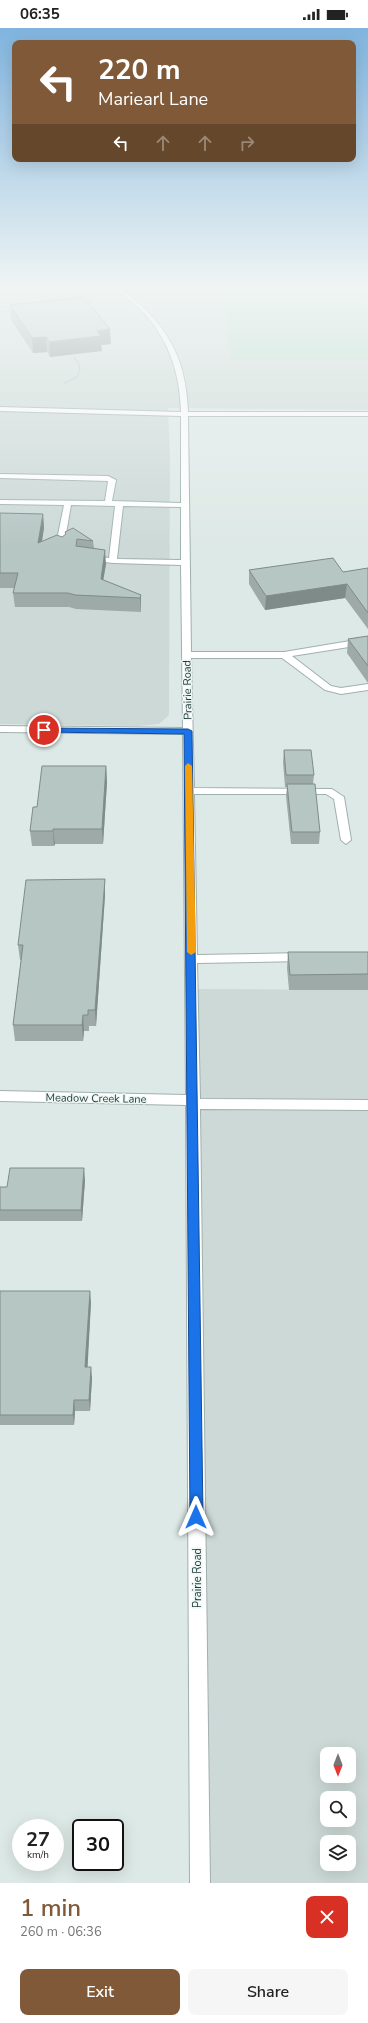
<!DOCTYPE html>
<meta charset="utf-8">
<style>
:root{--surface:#fff;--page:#f6f6f6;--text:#222;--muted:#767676;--accent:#7f5938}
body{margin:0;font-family:"Nunito Sans",sans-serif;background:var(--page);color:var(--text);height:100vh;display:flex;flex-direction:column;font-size:15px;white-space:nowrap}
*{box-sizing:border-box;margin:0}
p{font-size:13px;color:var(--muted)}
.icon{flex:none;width:22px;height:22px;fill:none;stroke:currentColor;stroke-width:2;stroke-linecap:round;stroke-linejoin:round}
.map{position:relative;height:1855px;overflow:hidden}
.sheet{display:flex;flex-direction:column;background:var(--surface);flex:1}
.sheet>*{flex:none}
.guide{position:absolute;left:12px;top:12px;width:344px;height:122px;border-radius:8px;box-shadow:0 4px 16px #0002;background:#7f5938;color:#fff;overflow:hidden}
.needle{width:26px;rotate:180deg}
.controls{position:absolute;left:320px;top:1719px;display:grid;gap:8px}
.controls a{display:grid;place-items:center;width:36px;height:36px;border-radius:8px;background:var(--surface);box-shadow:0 4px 16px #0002;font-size:20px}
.speed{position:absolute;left:12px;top:1791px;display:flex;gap:8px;font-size:20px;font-weight:700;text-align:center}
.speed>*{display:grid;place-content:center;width:52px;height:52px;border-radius:50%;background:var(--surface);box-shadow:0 4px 16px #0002;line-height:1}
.speed small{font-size:10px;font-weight:400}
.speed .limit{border:2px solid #111;border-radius:6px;background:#fff;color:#111}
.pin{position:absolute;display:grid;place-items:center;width:34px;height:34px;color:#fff;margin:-17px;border:2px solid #fff;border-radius:50%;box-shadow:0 1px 4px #0007}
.me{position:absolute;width:44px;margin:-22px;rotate:0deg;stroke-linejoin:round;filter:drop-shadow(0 0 3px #0008)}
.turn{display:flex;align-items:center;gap:14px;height:84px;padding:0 20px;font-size:18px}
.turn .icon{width:52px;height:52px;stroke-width:2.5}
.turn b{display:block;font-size:28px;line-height:34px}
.lanes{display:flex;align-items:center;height:38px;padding:0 20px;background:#0003;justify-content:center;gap:20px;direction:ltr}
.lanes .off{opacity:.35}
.round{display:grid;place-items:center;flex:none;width:42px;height:42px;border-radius:8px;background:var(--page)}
.overview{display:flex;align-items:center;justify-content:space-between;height:68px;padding:0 20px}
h1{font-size:24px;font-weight:600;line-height:30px;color:var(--accent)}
.action{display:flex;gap:8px;margin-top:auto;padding:8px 20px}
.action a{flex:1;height:46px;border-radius:8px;background:var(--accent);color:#fff;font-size:16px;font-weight:600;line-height:46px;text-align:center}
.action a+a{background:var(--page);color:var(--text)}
.status{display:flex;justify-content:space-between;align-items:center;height:28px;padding:0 20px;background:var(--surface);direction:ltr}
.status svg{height:11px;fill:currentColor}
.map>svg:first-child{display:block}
.built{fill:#ccd9d6;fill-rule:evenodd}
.green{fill:#b6dac8}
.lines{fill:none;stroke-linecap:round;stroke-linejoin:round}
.minor-casing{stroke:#a0b0ae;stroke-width:2}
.path{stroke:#7eaca8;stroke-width:1.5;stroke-dasharray:1 1.5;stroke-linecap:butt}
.minor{fill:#fff;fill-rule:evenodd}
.wall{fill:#9daaa8}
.shaded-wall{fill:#7f8b88}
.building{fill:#b6c6c3;stroke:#7f8b88}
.route{fill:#1a73e8;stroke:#114b97}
.slow{fill:#f59e0b}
.labels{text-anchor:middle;stroke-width:3;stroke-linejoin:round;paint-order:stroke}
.street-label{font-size:11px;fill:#1f3837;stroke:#edf6f3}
</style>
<div class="status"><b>06:35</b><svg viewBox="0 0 49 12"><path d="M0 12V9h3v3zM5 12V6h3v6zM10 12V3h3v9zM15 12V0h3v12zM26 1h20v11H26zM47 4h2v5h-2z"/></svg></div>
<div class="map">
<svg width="368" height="1855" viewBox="0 0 368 1855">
<rect width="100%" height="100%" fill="#dde9e6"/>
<g class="built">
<path d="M0,260H368V382L168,380L170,427L169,687L159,696L138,698L0,696Z"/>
<path d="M192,961L368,962V1855H200ZM327,1726H349V1748H327ZM327,1770H349V1792H327ZM327,1814H349V1836H327Z"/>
</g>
<path class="green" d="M223,260H363L368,278V332H230Z"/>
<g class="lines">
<g class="minor-casing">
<path id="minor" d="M115,260H121C165,295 186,326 188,384H368V388H188L191,624H284L368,610V616L292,628L331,658L341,660L368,656V662L341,666L325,662L282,630H191L194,760L332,761L344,769L351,812L346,816L341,812L334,771L326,766H194L197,927L303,925L307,926L309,929L307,932L303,933L197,935L200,1071L368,1072V1082L200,1081L210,1855H190L186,1077L0,1073V1063L186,1067L183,706L0,704V698L183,700L181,537L113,535L87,532V528H90L109,530L115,478L71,477L64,517L66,520L62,522L56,517L64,477L0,476V472L105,473L108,453L0,450V446L108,448L116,452L112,473L181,475V388L0,383V379L181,384C180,344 168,308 139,280C132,273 122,268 115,260ZM123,478L181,479V532L117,531Z"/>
</g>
<g class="path">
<path d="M0,284H13"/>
<path d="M65,355L78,348L80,338L73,328"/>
</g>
<use href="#minor" class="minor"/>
</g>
<g class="wall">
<path d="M10,277L111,316L101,317L102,323L50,329L47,324L33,325L11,292Z"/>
<path d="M0,485L43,486L44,500L42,514L62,509L66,507L65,504L93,513L94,520L106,536L103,552L141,567V584L76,581L69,579H15L13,565L15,560H0Z"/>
<path d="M368,540V601L345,570L265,582L249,556V542L343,544Z"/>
<path d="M368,608V655L347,625L348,611Z"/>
<path d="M284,722L314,747L313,756L320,804L319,816H291L286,768L287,759H285L283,734Z"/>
<path d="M106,738L107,754L103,816H55L54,818H32L30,803L37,779Z"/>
<path d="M105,851V867L96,998H89V1003H84L83,1013H15L13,997L21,932H20L18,917Z"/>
<path d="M288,924H368V962H289L287,940Z"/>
<path d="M85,1152L82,1193H0V1159H7Z"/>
<path d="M0,1263L91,1274L87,1339L92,1350L90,1383H75L74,1397H0Z"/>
</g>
<g class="shaded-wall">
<path d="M110,301L111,316L101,317L102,323L50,329L49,314L97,303Z"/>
<path d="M46,309L47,324L33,325L32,310Z"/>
<path d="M43,486L44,500L39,529L38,515Z"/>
<path d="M105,522L106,536L101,565V551Z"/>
<path d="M347,556L345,570L265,582L266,568Z"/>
<path d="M141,567V584L140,570Z"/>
<path d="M106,738L107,754L103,816L102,801Z"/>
<path d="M53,801L55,816L54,818L53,803Z"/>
<path d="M105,851V867L96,998L95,982Z"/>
<path d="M83,987L84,1003L83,1013L82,997Z"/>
<path d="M84,1140L85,1152L82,1193L81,1182Z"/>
<path d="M90,1263L91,1274L87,1350L85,1339Z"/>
<path d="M91,1339L92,1350L90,1383L89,1372Z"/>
<path d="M74,1372L75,1383L74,1397L73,1387Z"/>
</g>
<g class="building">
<path d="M84,269L110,301L97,303L101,308L49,314L46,309L32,310L10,277Z"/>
<path d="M0,485L43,486L38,515L57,507L62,509L66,506L65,504L73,500L93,513L77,511L76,518L105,522L101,551L141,567L140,570L75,567L68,565H13L18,545H0Z"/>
<path d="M333,530L343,544L368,540V585L347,556L266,568L249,542Z"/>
<path d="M368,608V638L348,611Z"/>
<path d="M284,722H311L314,747H286Z"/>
<path d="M42,738H106L102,801H53V803H30L33,779H37Z"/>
<path d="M287,756H315L320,804H292Z"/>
<path d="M105,851L95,982H88V987H83L82,997H13L23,917H18L26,852Z"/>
<path d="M288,924H368V946L290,947Z"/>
<path d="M10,1140H84L81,1182H0V1159H7Z"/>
<path d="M0,1263H90L85,1339H91L89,1372H74L73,1387H0Z"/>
</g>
<linearGradient id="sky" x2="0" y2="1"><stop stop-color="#80b4de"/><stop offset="0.5" stop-color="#f0f5f4"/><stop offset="1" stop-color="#f0f5f4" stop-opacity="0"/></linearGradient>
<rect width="368" height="519" fill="url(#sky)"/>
<path class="route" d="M42,700L188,701L192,703L203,1489L201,1494L196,1496L192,1494L190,1489L184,706L44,704L41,702Z"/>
<path class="slow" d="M188,735L192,738L196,924L191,927L187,924L185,738Z"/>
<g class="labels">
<g class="street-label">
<text transform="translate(187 662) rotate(-91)" y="4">Prairie Road</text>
<text transform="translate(96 1070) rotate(1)" y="4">Meadow Creek Lane</text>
<text transform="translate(197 1550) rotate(-90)" y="4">Prairie Road</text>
</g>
</g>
</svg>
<div class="controls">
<a><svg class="needle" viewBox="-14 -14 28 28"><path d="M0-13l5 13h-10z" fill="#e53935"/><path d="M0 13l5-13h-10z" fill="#767676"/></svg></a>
<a><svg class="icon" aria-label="search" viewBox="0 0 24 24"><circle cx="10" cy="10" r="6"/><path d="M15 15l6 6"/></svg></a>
<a><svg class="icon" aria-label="layers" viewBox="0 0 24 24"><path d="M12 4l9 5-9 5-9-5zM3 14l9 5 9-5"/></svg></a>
</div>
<div class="speed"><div>27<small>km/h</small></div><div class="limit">30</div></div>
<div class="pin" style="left:44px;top:702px;background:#d93025"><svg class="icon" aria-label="arrive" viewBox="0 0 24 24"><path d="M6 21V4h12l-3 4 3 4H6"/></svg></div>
<svg class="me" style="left:196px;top:1489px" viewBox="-20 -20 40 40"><path d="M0-17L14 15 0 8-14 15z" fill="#1a73e8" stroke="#fff" stroke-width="4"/></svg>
<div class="guide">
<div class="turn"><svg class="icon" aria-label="left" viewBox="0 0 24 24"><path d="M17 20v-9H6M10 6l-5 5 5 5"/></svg><div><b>220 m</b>Mariearl Lane</div></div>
<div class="lanes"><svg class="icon" aria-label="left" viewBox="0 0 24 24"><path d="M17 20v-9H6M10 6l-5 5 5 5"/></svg><svg class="icon off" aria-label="ahead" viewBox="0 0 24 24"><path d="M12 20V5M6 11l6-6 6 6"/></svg><svg class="icon off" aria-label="ahead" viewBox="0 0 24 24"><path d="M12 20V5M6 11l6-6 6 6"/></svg><svg class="icon off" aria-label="right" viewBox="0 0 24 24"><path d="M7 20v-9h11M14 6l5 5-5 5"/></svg></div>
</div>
</div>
<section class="sheet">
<div class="overview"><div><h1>1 min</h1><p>260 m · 06:36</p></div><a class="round" style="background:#d93025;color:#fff"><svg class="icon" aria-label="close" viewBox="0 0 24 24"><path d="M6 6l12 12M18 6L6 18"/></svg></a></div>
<div class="action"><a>Exit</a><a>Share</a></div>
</section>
